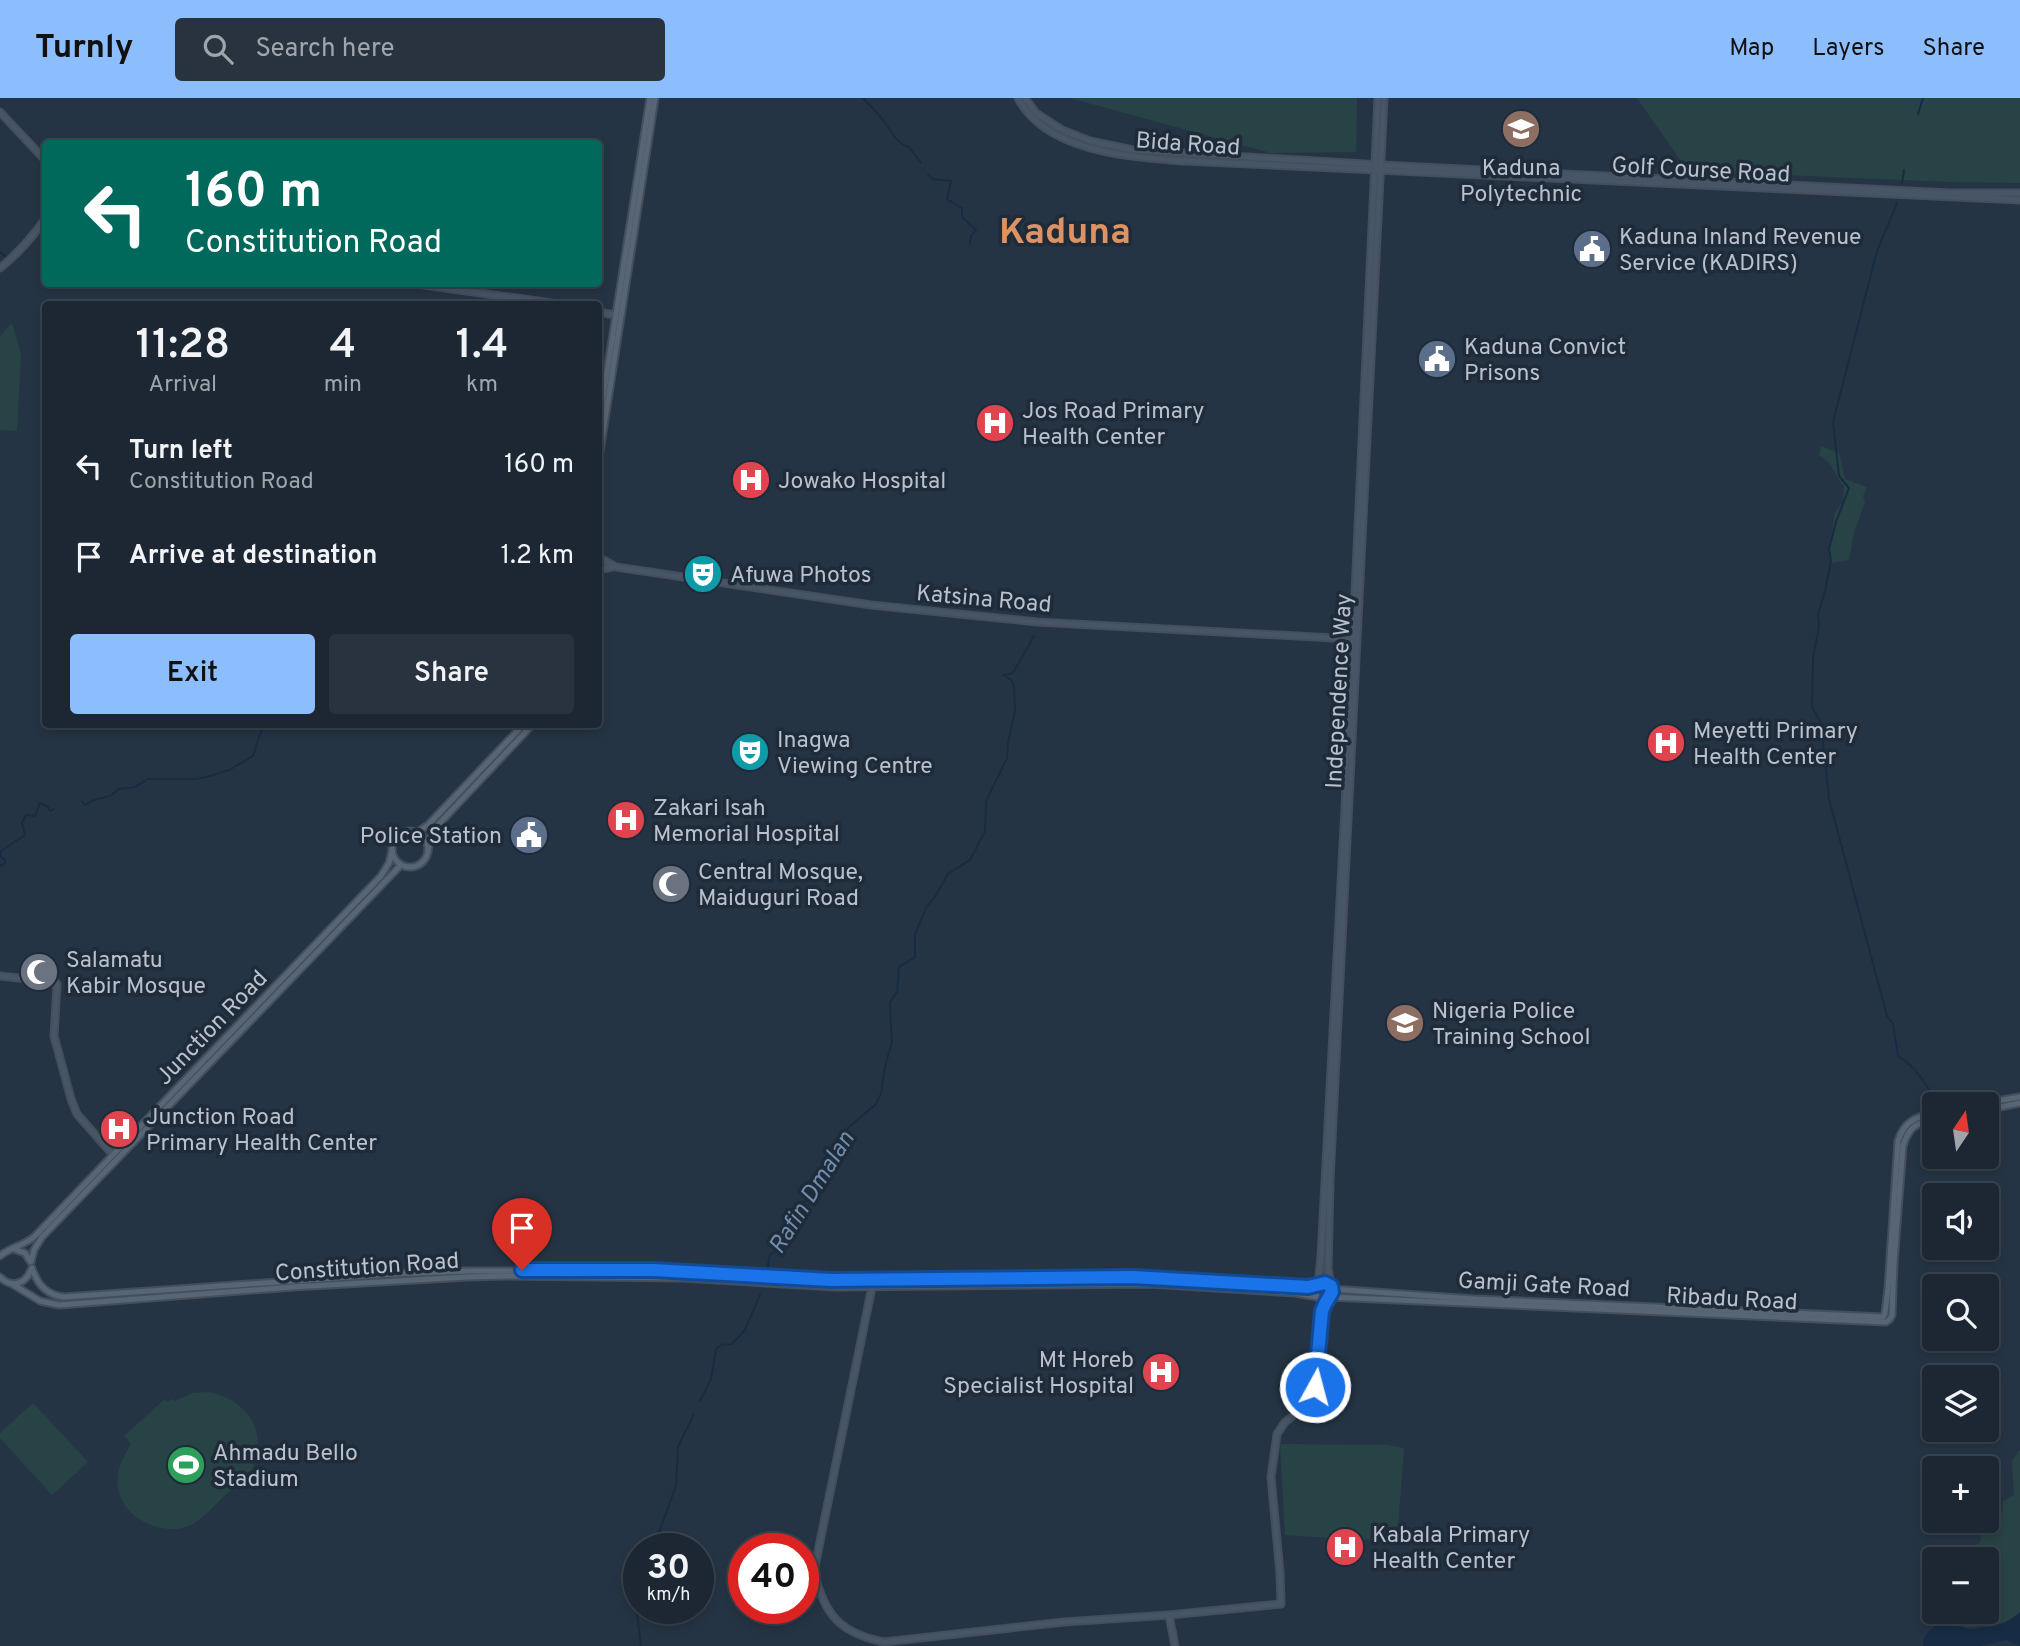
<!DOCTYPE html>
<meta charset="utf-8">
<style>
:root{--surface:#1c2733;--page:#29333f;--text:#f1f3f6;--muted:#a0a5ac;--line:#3a444e;--accent:#8cbefe}
body{margin:0;font-family:Overpass,sans-serif;background:var(--page);color:var(--text);height:100vh;display:flex;flex-direction:column;font-size:26px;white-space:nowrap}
*{box-sizing:border-box;margin:0}
p{font-size:23px;color:var(--muted)}
.icon{flex:none;width:38px;height:38px;fill:none;stroke:currentColor;stroke-width:2;stroke-linecap:round;stroke-linejoin:round}
.map{position:relative;flex:1;overflow:hidden}
.details{position:absolute;left:42px;top:203px;width:560px;height:427px;display:flex;flex-direction:column;background:var(--surface);border-radius:7px;box-shadow:0 4px 10px #0003,0 0 0 2px var(--line)}
.details>*{flex:none}
.guide{position:absolute;left:42px;top:42px;width:560px;height:147px;border-radius:7px;box-shadow:0 4px 10px #0003,0 0 0 2px var(--line);background:#00695c;color:#fff;overflow:hidden}
.needle{width:46px;rotate:13deg}
.fabs{position:absolute;left:1922px;top:994px;display:grid;gap:14px}
.fabs a{display:grid;place-items:center;width:77px;height:77px;border-radius:7px;background:var(--surface);box-shadow:0 4px 10px #0003,0 0 0 2px var(--line);font-size:35px}
.speed{position:absolute;left:623px;top:1435px;display:flex;gap:14px;font-size:35px;font-weight:700;text-align:center}
.speed>*{display:grid;place-content:center;width:91px;height:91px;border-radius:50%;background:var(--surface);box-shadow:0 4px 10px #0003,0 0 0 2px var(--line);line-height:1}
.speed small{font-size:18px;font-weight:400}
.speed .limit{border:10px solid #d22;background:#fff;color:#111}
.pin{position:absolute;display:grid;place-items:center;width:60px;height:60px;color:#fff;margin:-72px -30px;border-radius:50% 50% 50% 0;rotate:-45deg;box-shadow:0 0 7px #0007}
.pin .icon{rotate:45deg}
.me{position:absolute;width:77px;margin:-38px;rotate:7deg;stroke-linejoin:round;filter:drop-shadow(0 0 5px #0008)}
.turn{display:flex;align-items:center;gap:24px;height:147px;padding:0 28px;font-size:32px}
.turn .icon{width:91px;height:91px;stroke-width:2.5}
.turn b{display:block;font-size:49px;line-height:60px}
.eta{display:flex;justify-content:space-evenly;align-items:center;height:119px;text-align:center}
.eta b{font-size:42px;font-weight:600;line-height:49px}
.cta{display:flex;gap:14px;margin-top:auto;padding:14px 28px}
.cta a{flex:1;height:80px;border-radius:7px;background:var(--accent);color:#111;font-size:28px;font-weight:600;line-height:80px;text-align:center}
.cta a+a{background:var(--page);color:var(--text)}
ul{padding:0;list-style:none}
li{display:flex;align-items:center;gap:21px;height:91px;padding:0 28px}
li div{flex:1}
li b{display:block;font-size:26px}
li em{font-style:normal}
header{display:flex;align-items:center;gap:42px;box-sizing:border-box;height:98px;padding:0 35px;background:var(--accent);color:#111}
header strong{font-size:33px}
nav{display:flex;gap:38px;margin-inline-start:auto;font-size:24px}
.search{width:490px;height:63px;background:var(--page);display:flex;align-items:center;gap:18px;box-sizing:border-box;padding:0 24px;border-radius:7px;color:var(--muted);font-size:26px}
.map>svg:first-child{display:block}
.green{fill:#284345}
.water{fill:#172c44}
.lines{fill:none;stroke-linecap:round;stroke-linejoin:round}
.stream{stroke:#172c44;stroke-width:2}
.secondary-casing{stroke:#444f5d;stroke-width:9}
.primary-casing{stroke:#444f5d;stroke-width:9}
.secondary{stroke:#485567;stroke-width:5}
.primary{stroke:#586574;stroke-width:5}
.route-casing{stroke:#114b97;stroke-width:18}
.route{stroke:#1a73e8;stroke-width:12}
.labels{text-anchor:middle;stroke-width:7;stroke-linejoin:round;paint-order:stroke}
.street-label{font-size:23px;fill:#b8c1cd;stroke:#1f2b39}
.poi-label{font-size:23px;fill:#b8c1cd;stroke:#1f2b39;text-anchor:start}
.water-label{font-size:24px;font-style:italic;fill:#6f8dae;stroke:#1f2b39}
.town-label{font-size:37px;font-weight:bold;fill:#dc9263;stroke:#1f2b39}
</style>
<header>
<strong>Turnly</strong>
<div class="search"><svg class="icon" aria-label="search" viewBox="0 0 24 24"><circle cx="10" cy="10" r="6"/><path d="M15 15l6 6"/></svg>Search here</div>
<nav><a>Map</a><a>Layers</a><a>Share</a></nav>
</header>
<div class="map">
<svg width="2020" height="1548" viewBox="0 0 2020 1548">
<rect width="100%" height="100%" fill="#253444"/>
<g class="green">
<path d="M1070,0H1357L1356,54L1271,55Z"/>
<path d="M1637,0H2020V85L1949,84L1688,73Z"/>
<path d="M12,225L21,256L17,333L0,332V238Z"/>
<path d="M1821,348L1839,355L1845,381L1867,389L1863,398L1865,404L1854,434L1849,462L1832,465L1829,461V454L1835,415L1843,404L1844,388C1832,374 1835,367 1819,357Z"/>
<path d="M208,1294C237,1299 262,1321 257,1353C256,1359 255,1368 251,1373C245,1382 235,1389 227,1395C216,1406 205,1419 191,1427C169,1438 137,1426 124,1406C111,1385 119,1365 131,1346L124,1338L165,1301L168,1304L172,1301L175,1303L193,1295Z"/>
<path d="M33,1305L88,1364L52,1397L0,1340V1335Z"/>
<path d="M1280,1346L1387,1347L1404,1350L1397,1442L1343,1441L1285,1437Z"/>
<path d="M2020,1352V1514L2005,1525L1967,1530L1963,1529L1962,1514H1986V1461H1962L1981,1443C1981,1425 1986,1422 2002,1415L2003,1403L2014,1397L2012,1363Z"/>
</g>
<path class="water" d="M2020,1514V1548L2006,1542L1981,1548H1923C1922,1537 1932,1529 1941,1525C1951,1526 1961,1530 1971,1531C1987,1531 2009,1526 2020,1514Z"/>
<g class="lines">
<g class="stream">
<path d="M863,0C869,7 877,13 882,21C891,31 895,45 909,49L921,65"/>
<path d="M1918,16L1923,0"/>
<path d="M928,77L933,81L951,83L947,101L962,110V119L976,132L971,138L970,145"/>
<path d="M1902,85L1904,72"/>
<path d="M1897,105L1877,153L1833,324L1839,378L1849,390L1836,424L1829,451L1831,463L1825,493L1818,516L1819,528L1813,560L1812,609L1821,625L1829,701L1887,918L1893,926L1898,958C1916,968 1928,989 1937,1006"/>
<path d="M0,154L6,159"/>
<path d="M82,703L85,707L94,702L110,698L119,691L135,689L148,681H196L210,678L229,672L253,658L261,633L270,626"/>
<path d="M0,768L5,765V762L0,758L1,753L25,737L22,725L26,717L35,718L40,705L48,709L50,713L54,711"/>
<path d="M767,1172L770,1157L781,1150L788,1139L797,1118L815,1086L830,1067L837,1044L843,1034L875,1007L881,996L885,968L892,944L890,910V904L897,894L899,869L915,859V836L927,808L935,799L948,776L970,762L985,733L986,703L1007,660L1008,645L1015,613L1014,589L1012,583L1004,577L1013,575L1034,538"/>
<path d="M700,1303L711,1281L716,1251L721,1247L732,1246L745,1232L760,1197"/>
<path d="M653,1451L676,1387L678,1349L694,1316"/>
<path d="M639,1488L637,1515L641,1548"/>
</g>
<g class="secondary-casing">
<g id="secondary">
<path d="M1018,0C1046,54 1131,59 1184,63L2020,102"/>
<path d="M1025,0L1036,15L1062,32L1090,43L1133,52L1381,67L1950,95H2020"/>
<path d="M0,14L46,63"/>
<path d="M0,170C18,156 33,138 46,120"/>
<path d="M417,186L558,206"/>
<path d="M598,214L615,217"/>
<path d="M598,459L616,469L871,507L1037,524L1352,541"/>
<path d="M598,472L612,469"/>
<path d="M0,878L55,884L57,886L54,938L71,1001L77,1016L113,1057"/>
<path d="M1318,1186L1321,1159L1345,710L1378,0"/>
<path d="M1331,1188L1328,1171L1330,1082L1384,0"/>
<path d="M872,1189L814,1473C824,1516 839,1535 884,1544L1064,1524L1169,1517L1281,1506L1280,1475L1271,1379L1277,1336L1285,1324L1306,1308L1315,1288L1323,1213L1328,1201"/>
<path d="M1169,1517L1175,1548"/>
</g>
</g>
<g class="primary-casing">
<g id="primary">
<path d="M598,331L650,0"/>
<path d="M598,366L655,0"/>
<circle cx="410" cy="751" r="18"/>
<path d="M416,735L428,727L524,626"/>
<path d="M428,753L431,737L436,729L533,626"/>
<path d="M1980,1006L2020,999"/>
<path d="M1986,1012L2020,1005"/>
<path d="M14,1151L25,1155L30,1163"/>
<path d="M0,1158C10,1149 24,1148 35,1138L381,778L389,765L392,753"/>
<path d="M31,1164L34,1152L42,1139L401,767"/>
<path d="M32,1170C37,1186 46,1197 64,1199L392,1176L467,1173H653L831,1182L1133,1179L1308,1189L1317,1187"/>
<path d="M0,1179C11,1190 25,1187 31,1172"/>
<circle cx="1324" cy="1193" r="9"/>
<path d="M12,1186L40,1203L59,1207L293,1189L467,1179L504,1178L684,1180L836,1189L1150,1186L1295,1195L1317,1199"/>
<path d="M1332,1191L1474,1201L1883,1219L1885,1215L1888,1191L1898,1043C1904,1024 1915,1019 1934,1015"/>
<path d="M1330,1199L1886,1224L1890,1221L1892,1217L1894,1165L1903,1048C1908,1030 1916,1025 1934,1021"/>
</g>
</g>
<use href="#secondary" class="secondary"/>
<use href="#primary" class="primary"/>
</g>
<g class="lines">
<g class="route-casing">
<path id="route" d="M522,1172H653L831,1182L1133,1179L1308,1189L1325,1185L1331,1188L1332,1194L1325,1206L1322,1213L1315,1289"/>
</g>
<use href="#route" class="route"/>
</g>
<defs>
<g id="university-disc" transform="scale(2.0125)"><circle r="9.5" fill="#8d6e63" stroke="#1f2b39"/><path d="M0-5L7-2L0 1L-7-2ZM-4 1L0 2.5L4 1V4Q0 6-4 4Z" fill="#fff"/></g>
<g id="civic-disc" transform="scale(2.0125)"><circle r="9.5" fill="#5c6f8a" stroke="#1f2b39"/><path d="M-.6-6.5H3V-4.5H.6V-3L4-1V1h2V6H-6V1h2V-1L-.6-3ZM-1.2 2.5V6h2.4V2.5Z" fill="#fff"/></g>
<g id="hospital-disc" transform="scale(2.0125)"><circle r="9.5" fill="#e0444e" stroke="#1f2b39"/><path d="M-5-5h3v3.5h4V-5h3V5h-3V1.5h-4V5h-3Z" fill="#fff"/></g>
<g id="theatre-disc" transform="scale(2.0125)"><circle r="9.5" fill="#0f9aa8" stroke="#1f2b39"/><path d="M-5-5.5Q0-4 5-5.5V0Q5 5 0 6Q-5 5-5 0ZM-3.3-2.5H-1v1.5H-3.3ZM1-2.5H3.3v1.5H1ZM-2.8 1Q0 5.5 2.8 1Z" fill="#fff"/></g>
<g id="mosque-disc" transform="scale(2.0125)"><circle r="9.5" fill="#6b7280" stroke="#1f2b39"/><path d="M3.5-4.9A6 6 0 1 0 3.5 4.9A5 5 0 1 1 3.5-4.9Z" fill="#fff"/></g>
<g id="stadium-disc" transform="scale(2.0125)"><circle r="9.5" fill="#2e9e5b" stroke="#1f2b39"/><path d="M0-5a6.5 5 0 1 0 0 10a6.5 5 0 1 0 0-10ZM-3.5-1.8h7v3.6h-7Z" fill="#fff"/></g>
</defs>
<g fill-rule="evenodd">
<use href="#university-disc" x="1521" y="31"/>
<use href="#civic-disc" x="1592" y="151"/>
<use href="#civic-disc" x="1437" y="261"/>
<use href="#hospital-disc" x="995" y="325"/>
<use href="#hospital-disc" x="751" y="382"/>
<use href="#theatre-disc" x="703" y="476"/>
<use href="#hospital-disc" x="1666" y="645"/>
<use href="#theatre-disc" x="750" y="654"/>
<use href="#hospital-disc" x="626" y="722"/>
<use href="#civic-disc" x="529" y="737"/>
<use href="#mosque-disc" x="671" y="786"/>
<use href="#mosque-disc" x="39" y="874"/>
<use href="#university-disc" x="1405" y="925"/>
<use href="#hospital-disc" x="119" y="1031"/>
<use href="#hospital-disc" x="1161" y="1274"/>
<use href="#stadium-disc" x="186" y="1367"/>
<use href="#hospital-disc" x="1345" y="1449"/>
</g>
<g class="labels">
<g class="street-label">
<text transform="translate(1188 45) rotate(4)" y="8">Bida Road</text>
<text transform="translate(1701 71) rotate(3)" y="8">Golf Course Road</text>
<text transform="translate(984 500) rotate(5)" y="8">Katsina Road</text>
<text transform="translate(1338 593) rotate(-87)" y="8">Independence Way</text>
<text transform="translate(211 929) rotate(-46)" y="8">Junction Road</text>
<text transform="translate(367 1168) rotate(-4)" y="8">Constitution Road</text>
<text transform="translate(1544 1186) rotate(3)" y="8">Gamji Gate Road</text>
<text transform="translate(1732 1200) rotate(3)" y="8">Ribadu Road</text>
</g>
<g class="poi-label">
<text x="1521" y="77" text-anchor="middle">Kaduna<tspan x="1521" dy="26">Polytechnic</tspan></text>
<text x="1619" y="146">Kaduna Inland Revenue<tspan x="1619" dy="26">Service (KADIRS)</tspan></text>
<text x="1464" y="256">Kaduna Convict<tspan x="1464" dy="26">Prisons</tspan></text>
<text x="1022" y="320">Jos Road Primary<tspan x="1022" dy="26">Health Center</tspan></text>
<text x="778" y="390">Jowako Hospital</text>
<text x="730" y="484">Afuwa Photos</text>
<text x="1693" y="640">Meyetti Primary<tspan x="1693" dy="26">Health Center</tspan></text>
<text x="777" y="649">Inagwa<tspan x="777" dy="26">Viewing Centre</tspan></text>
<text x="653" y="717">Zakari Isah<tspan x="653" dy="26">Memorial Hospital</tspan></text>
<text x="502" y="745" text-anchor="end">Police Station</text>
<text x="698" y="781">Central Mosque,<tspan x="698" dy="26">Maiduguri Road</tspan></text>
<text x="66" y="869">Salamatu<tspan x="66" dy="26">Kabir Mosque</tspan></text>
<text x="1432" y="920">Nigeria Police<tspan x="1432" dy="26">Training School</tspan></text>
<text x="146" y="1026">Junction Road<tspan x="146" dy="26">Primary Health Center</tspan></text>
<text x="1134" y="1269" text-anchor="end">Mt Horeb<tspan x="1134" dy="26">Specialist Hospital</tspan></text>
<text x="213" y="1362">Ahmadu Bello<tspan x="213" dy="26">Stadium</tspan></text>
<text x="1372" y="1444">Kabala Primary<tspan x="1372" dy="26">Health Center</tspan></text>
</g>
<g class="water-label">
<text transform="translate(811 1094) rotate(-58)" y="8">Rafin Dmalan</text>
</g>
<g class="town-label">
<text x="1065" y="145">Kaduna</text>
</g>
</g>
</svg>
<div class="fabs">
<a><svg class="needle" viewBox="-14 -14 28 28"><path d="M0-13l5 13h-10z" fill="#e53935"/><path d="M0 13l5-13h-10z" fill="#a0a5ac"/></svg></a>
<a><svg class="icon" aria-label="sound" viewBox="0 0 24 24"><path d="M4 9h4l5-4v14l-5-4H4zM17 9q2 3 0 6"/></svg></a>
<a><svg class="icon" aria-label="search" viewBox="0 0 24 24"><circle cx="10" cy="10" r="6"/><path d="M15 15l6 6"/></svg></a>
<a><svg class="icon" aria-label="layers" viewBox="0 0 24 24"><path d="M12 4l9 5-9 5-9-5zM3 14l9 5 9-5"/></svg></a>
<a>+</a>
<a>−</a>
</div>
<div class="speed"><div>30<small>km/h</small></div><div class="limit">40</div></div>
<div class="pin" style="left:522px;top:1172px;background:#d93025"><svg class="icon" aria-label="arrive" viewBox="0 0 24 24"><path d="M6 21V4h12l-3 4 3 4H6"/></svg></div>
<svg class="me" style="left:1315px;top:1289px" viewBox="-20 -20 40 40"><circle r="17" fill="#1a73e8" stroke="#fff" stroke-width="3"/><path d="M0-11L8 9 0 5-8 9z" fill="#fff"/></svg>
<div class="guide">
<div class="turn"><svg class="icon" aria-label="left" viewBox="0 0 24 24"><path d="M17 20v-9H6M10 6l-5 5 5 5"/></svg><div><b>160 m</b>Constitution Road</div></div>
</div>
<section class="details">
<div class="eta">
<div><b>11:28</b><p>Arrival</p></div>
<div><b>4</b><p>min</p></div>
<div><b>1.4</b><p>km</p></div>
</div>
<ul>
<li><svg class="icon" aria-label="left" viewBox="0 0 24 24"><path d="M17 20v-9H6M10 6l-5 5 5 5"/></svg><div><b>Turn left</b><p>Constitution Road</p></div><em>160 m</em></li>
<li><svg class="icon" aria-label="arrive" viewBox="0 0 24 24"><path d="M6 21V4h12l-3 4 3 4H6"/></svg><div><b>Arrive at destination</b></div><em>1.2 km</em></li>
</ul>
<div class="cta"><a>Exit</a><a>Share</a></div>
</section>
</div>
